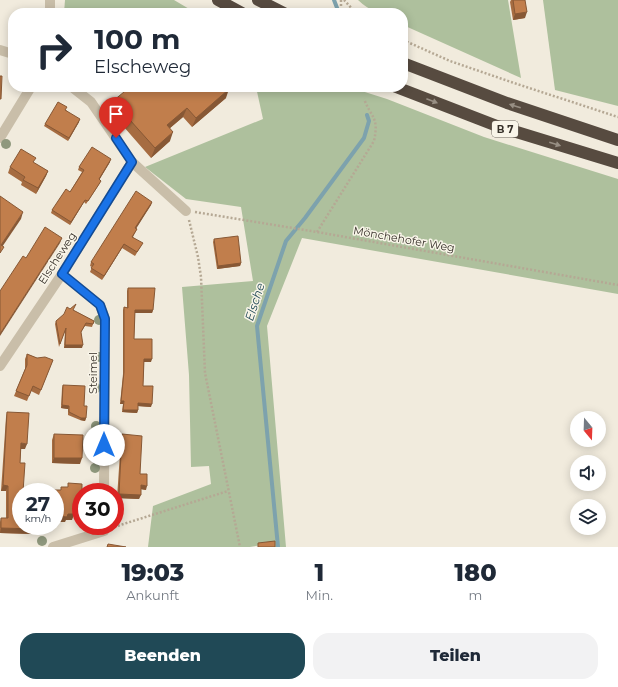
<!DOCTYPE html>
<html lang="de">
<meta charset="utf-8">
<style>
:root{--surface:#fff;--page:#f2f2f3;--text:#1f2937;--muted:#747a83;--accent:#204956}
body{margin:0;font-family:Montserrat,sans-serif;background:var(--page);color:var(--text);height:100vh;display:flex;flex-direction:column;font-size:15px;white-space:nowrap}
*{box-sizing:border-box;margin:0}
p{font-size:13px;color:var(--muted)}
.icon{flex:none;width:22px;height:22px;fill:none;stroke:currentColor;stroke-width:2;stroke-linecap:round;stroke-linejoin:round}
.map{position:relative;height:547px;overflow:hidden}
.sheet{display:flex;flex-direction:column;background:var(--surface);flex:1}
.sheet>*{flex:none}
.top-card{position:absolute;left:8px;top:8px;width:400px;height:84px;border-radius:16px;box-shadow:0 2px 10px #0003;background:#fff;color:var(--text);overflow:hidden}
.needle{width:26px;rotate:161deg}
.buttons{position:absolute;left:570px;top:411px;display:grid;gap:8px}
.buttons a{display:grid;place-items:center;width:36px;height:36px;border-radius:50%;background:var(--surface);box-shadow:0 2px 10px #0003;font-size:20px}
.speed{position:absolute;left:12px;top:483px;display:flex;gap:8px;font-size:20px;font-weight:700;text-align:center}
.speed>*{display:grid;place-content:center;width:52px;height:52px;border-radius:50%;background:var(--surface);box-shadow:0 2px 10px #0003;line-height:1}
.speed small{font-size:10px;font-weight:400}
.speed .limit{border:6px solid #d22;background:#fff;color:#111}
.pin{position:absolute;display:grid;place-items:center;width:34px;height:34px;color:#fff;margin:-41px -17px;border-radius:50% 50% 50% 0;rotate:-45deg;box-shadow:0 0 4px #0007}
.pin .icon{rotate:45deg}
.me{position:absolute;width:44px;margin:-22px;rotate:0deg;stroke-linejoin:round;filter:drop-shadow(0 0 3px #0008)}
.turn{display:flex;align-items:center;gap:14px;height:84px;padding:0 20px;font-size:18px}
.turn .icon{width:52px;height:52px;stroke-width:2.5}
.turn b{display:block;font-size:28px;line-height:34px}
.eta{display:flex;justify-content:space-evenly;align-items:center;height:68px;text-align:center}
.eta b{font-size:24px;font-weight:800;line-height:28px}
.action{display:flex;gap:8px;margin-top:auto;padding:8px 20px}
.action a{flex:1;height:46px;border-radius:16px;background:var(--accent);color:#fff;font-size:16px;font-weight:800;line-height:46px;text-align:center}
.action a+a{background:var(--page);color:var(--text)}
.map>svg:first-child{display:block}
.green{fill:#aec09d}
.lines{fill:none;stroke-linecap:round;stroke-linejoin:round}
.stream{stroke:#7da2ad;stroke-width:4}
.path{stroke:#b5a894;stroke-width:2.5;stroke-dasharray:2 2;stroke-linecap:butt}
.minor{stroke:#c9bea9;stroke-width:10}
.highway{stroke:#574b40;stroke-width:12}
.tree{fill:#8f987d}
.wall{fill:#a66c41}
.shaded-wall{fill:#875835}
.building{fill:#c17e4c;stroke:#875835}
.oneway{fill:#988f84}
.route-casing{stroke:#114b97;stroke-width:10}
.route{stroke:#1a73e8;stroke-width:7}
.labels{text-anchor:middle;stroke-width:3;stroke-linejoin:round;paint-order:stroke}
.shield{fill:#f9f5e9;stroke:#706b63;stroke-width:1}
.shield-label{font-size:10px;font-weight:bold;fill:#363029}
.street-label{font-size:11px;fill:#363029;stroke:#f9f5e9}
.water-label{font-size:12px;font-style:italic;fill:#204956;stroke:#f9f5e9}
</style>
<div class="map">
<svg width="618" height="547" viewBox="0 0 618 547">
<rect width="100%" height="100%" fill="#f1ebdd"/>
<g class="green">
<path d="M65,0H174L196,13H64Z"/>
<path d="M358,0H508L521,78L403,25V13C382,13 374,15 358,0Z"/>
<path d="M543,0H618V106L555,90Z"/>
<path d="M256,87H349L387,99L484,137L618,179V294L302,238L267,326L286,547H275L274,543L250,547H148L153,506L211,484L209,466L191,467L189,375L182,287L253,281L241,207L186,199L145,167L263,119Z"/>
</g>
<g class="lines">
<g class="stream">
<path d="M334,0L339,13"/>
<path d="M278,547L257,326L286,241L305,218L364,138L369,121L367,115"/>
</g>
<g class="path">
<path d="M341,0V13"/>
<path d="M344,0L356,13"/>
<path d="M403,40L450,61L514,83L618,117"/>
<path d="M195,212L317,232L618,285"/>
<path d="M189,220L198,257L201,277L205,373L240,547"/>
<path d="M317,232L374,141C379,117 372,119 364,99"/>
<path d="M114,527L228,491"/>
</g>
<g class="minor">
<path d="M50,13V0"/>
<path d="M0,50L13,54"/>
<path d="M72,87L91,102L132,162L186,211"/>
<path d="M0,138L31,87"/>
<path d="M62,274L100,305L105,319L104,492"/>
<path d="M0,366L62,274L132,162"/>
<path d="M53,547L104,531V526"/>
</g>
<g class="highway">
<path d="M218,0L242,13"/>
<path d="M258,0L284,13"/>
<path d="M403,63L507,103L618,140"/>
<path d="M396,87L497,126L618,163"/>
</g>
</g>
<g class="tree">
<circle cx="6" cy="144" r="5"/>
<circle cx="99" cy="320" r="5"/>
<circle cx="99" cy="357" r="5"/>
<circle cx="96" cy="388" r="5"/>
<circle cx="96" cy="426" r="5"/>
<circle cx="95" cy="468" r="5"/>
<circle cx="42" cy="541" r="5"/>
</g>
<g class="wall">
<path d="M511,0H525V18L513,20L510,2Z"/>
<path d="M226,98L192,127L183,117L170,128V141L151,158L110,111L113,101Z"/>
<path d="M66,110L79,122L68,141L44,126L45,124Z"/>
<path d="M110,162L99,180L100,183L86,204L84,202L70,225L51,213L52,210L70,192L82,172L78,170L79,167Z"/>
<path d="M34,163L48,171L46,176L36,194L21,185L22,182L8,173L10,167Z"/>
<path d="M152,202L151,205L136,228L137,229L133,237L141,246L135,256L122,248L102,280L90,272L92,267L90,266L91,262Z"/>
<path d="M214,239L241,263L240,266L217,269L213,242Z"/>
<path d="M128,288L153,310L152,313H135L134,339L151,362H144L143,386L151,407L138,406V410L137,413L122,412L123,404H120L123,374V310L124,307L127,308V291Z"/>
<path d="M73,310L94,321L92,327L85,326L81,332L82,348H64L65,331L59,347L55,324L56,321Z"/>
<path d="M27,354L37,358L53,360L39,395L31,391L27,401L14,396L25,369V359Z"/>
<path d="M63,385L84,406L86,418L85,421L80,420L68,415V409L61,408L62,388Z"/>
<path d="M7,412L25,449H21L20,463L21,526L35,529L33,534L0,533V522L1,518H6V491H1L6,417Z"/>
<path d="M54,434L80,464L52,463V440Z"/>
<path d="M122,434L140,474L146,490L141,489L139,499L117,498L121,438Z"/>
</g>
<g class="shaded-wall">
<path d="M527,12L525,18L513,20L515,14Z"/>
<path d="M229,89L226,98L192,127L196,118Z"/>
<path d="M187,108L183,117L163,134L167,125Z"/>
<path d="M80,119L79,122L68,141L69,138Z"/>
<path d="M173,132L170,141L151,158L155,148Z"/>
<path d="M111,159L110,162L98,182L99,179Z"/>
<path d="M48,171L46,176L36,194L38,188Z"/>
<path d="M85,200L84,202L70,225L71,222Z"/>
<path d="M152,202L151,205L134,232L135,228Z"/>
<path d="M23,212L21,219L0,250L1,245Z"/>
<path d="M62,238L60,243L0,336V334Z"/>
<path d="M124,244L122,248L102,280L104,276Z"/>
<path d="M241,263L240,266L217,269L218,266Z"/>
<path d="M135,310H153L152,313H134Z"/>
<path d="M65,345H83L82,348H64Z"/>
<path d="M144,359H152L151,362H143Z"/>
<path d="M121,401H124L123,404H120Z"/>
<path d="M138,403L152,404L151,407L137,406Z"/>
<path d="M62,405L69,406L68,409L61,408Z"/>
<path d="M123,410H138L137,413L122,412Z"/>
<path d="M81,418H86L85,421L80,420Z"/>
<path d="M21,443L27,444L25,449H19Z"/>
<path d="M54,458H82L80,464L52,463Z"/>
<path d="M3,485L8,486L6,491H1Z"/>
<path d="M141,485L147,486L146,490L140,489Z"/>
<path d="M119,494L141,495L139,499L117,498Z"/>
<path d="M74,510H81L80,515H74L72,520H66L65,522H55V516L68,514Z"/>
<path d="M1,528L35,529L33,534L0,533Z"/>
</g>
<g class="building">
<path d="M513,0H525L527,12L515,14Z"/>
<path d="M0,76H2L1,99H0Z"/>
<path d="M130,87H228L229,89L196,118L187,108L167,125L173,132L155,148L113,101Z"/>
<path d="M58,102L67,107L65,110L80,119L69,138L45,124Z"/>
<path d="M92,147L111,159L99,179L101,181L88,201L85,200L71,222L52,210L66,189L70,192L79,178L84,170L79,167Z"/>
<path d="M21,149L36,158L33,162L48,171L38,188L23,180L25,177L10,167Z"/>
<path d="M136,191L152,202L135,228L137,229L132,237L143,243L137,252L124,244L104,276L91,268L94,264L91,262Z"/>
<path d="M0,196L23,212L1,245L4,247L0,253Z"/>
<path d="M45,227L62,238L0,334V291L23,256L26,258Z"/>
<path d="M238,236L241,263L218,266L214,239Z"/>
<path d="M128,288H155L153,310H135L134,339H152V359H144L143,386H153L152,404L138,403V410H123L124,401H121L124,372V307L128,308Z"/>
<path d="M76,304L73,310L94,321L93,324L86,323L81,332L83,345H65L66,328L60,344L56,321L64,314L67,307L70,309Z"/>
<path d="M27,354L37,358L45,357L53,360L41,390L33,386L29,396L16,391L27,365Z"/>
<path d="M63,385L85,386L84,406H87L86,418H81L69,412V406L62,405Z"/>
<path d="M7,412L29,413L27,444L21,443L20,463H25L23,492H21V526H35V529L1,528V518H8V486L3,485Z"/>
<path d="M54,434L83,435L82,458H54Z"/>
<path d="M122,434L142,436L140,474H147V486L141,485V495L119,494Z"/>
<path d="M68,483L82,484V492H81V510H74V514H68L67,517L55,516V492H53V490H61V487H68Z"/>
<path d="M275,541V547H258V543Z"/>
<path d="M108,544L126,547H107Z"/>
</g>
<defs><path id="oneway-solid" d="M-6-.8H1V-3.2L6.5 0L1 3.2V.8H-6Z"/></defs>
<g class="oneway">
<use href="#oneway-solid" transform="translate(432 101) rotate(21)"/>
<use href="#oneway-solid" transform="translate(515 106) rotate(-162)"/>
<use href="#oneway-solid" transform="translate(555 144) rotate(17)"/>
</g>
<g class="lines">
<g class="route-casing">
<path id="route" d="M104,445L105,319L100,305L62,274L132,162L116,138"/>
</g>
<use href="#route" class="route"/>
</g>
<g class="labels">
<rect class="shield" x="492" y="121" width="26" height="16" rx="3"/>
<g class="shield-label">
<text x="505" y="133">B 7</text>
</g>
<g class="street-label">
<text transform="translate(404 239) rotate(10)" y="4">Mönchehofer Weg</text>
<text transform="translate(57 258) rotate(-57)" y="4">Elscheweg</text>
<text transform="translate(93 373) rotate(-90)" y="4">Steimel</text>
</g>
<g class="water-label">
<text transform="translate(255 302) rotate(-72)" y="4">Elsche</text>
</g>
</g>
</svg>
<div class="buttons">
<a><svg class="needle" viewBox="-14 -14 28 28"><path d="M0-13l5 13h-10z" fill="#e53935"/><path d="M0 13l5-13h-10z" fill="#747a83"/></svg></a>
<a><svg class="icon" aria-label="sound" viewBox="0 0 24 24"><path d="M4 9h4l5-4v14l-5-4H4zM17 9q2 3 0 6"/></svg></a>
<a><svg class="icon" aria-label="layers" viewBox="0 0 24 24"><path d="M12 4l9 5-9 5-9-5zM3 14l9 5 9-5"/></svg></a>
</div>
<div class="speed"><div>27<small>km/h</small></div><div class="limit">30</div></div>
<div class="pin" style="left:116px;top:138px;background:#d93025"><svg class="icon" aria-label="arrive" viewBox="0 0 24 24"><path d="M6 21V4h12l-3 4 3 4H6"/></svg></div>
<svg class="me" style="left:104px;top:445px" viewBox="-20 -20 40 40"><circle r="19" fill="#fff"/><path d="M0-13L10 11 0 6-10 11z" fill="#1a73e8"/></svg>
<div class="top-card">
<div class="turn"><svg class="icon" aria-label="right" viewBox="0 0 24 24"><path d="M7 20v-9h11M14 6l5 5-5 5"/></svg><div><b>100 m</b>Elscheweg</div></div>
</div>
</div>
<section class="sheet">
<div class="eta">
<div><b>19:03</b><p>Ankunft</p></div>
<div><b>1</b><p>Min.</p></div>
<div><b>180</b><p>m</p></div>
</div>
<div class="action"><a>Beenden</a><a>Teilen</a></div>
</section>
